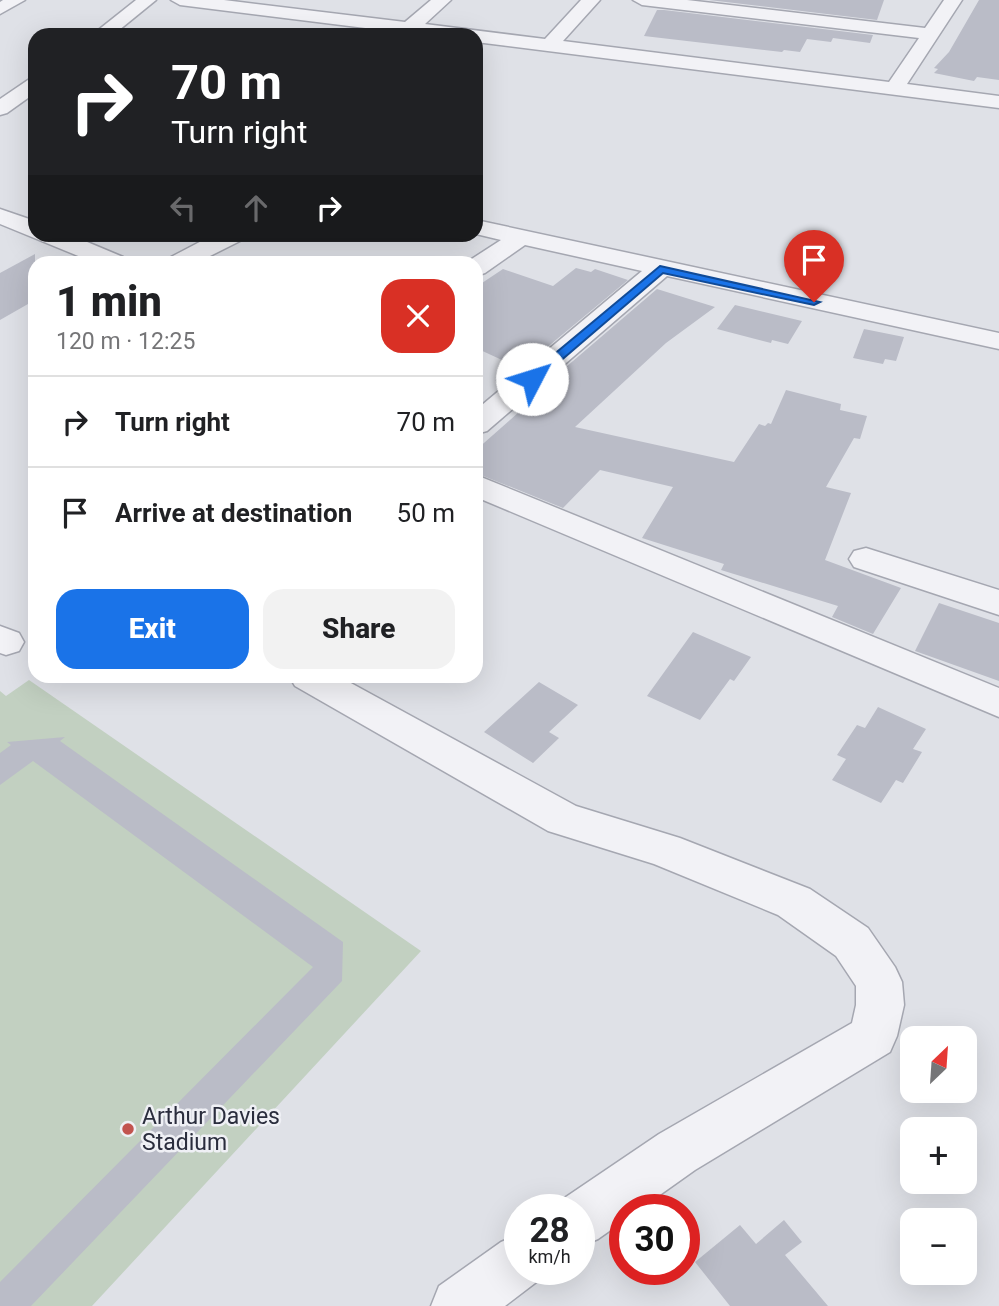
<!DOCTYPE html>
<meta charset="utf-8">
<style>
:root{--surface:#fff;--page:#f2f2f2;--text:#202124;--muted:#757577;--line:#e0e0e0;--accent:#1a73e8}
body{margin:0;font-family:Roboto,sans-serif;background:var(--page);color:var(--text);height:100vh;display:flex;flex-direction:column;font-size:26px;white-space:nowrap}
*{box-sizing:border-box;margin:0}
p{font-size:23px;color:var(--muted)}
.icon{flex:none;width:38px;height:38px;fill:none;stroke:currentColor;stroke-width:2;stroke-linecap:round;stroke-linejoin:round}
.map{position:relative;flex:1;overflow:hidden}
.drawer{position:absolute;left:28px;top:256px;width:455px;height:427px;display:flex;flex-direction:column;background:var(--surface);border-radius:21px;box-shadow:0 7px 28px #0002}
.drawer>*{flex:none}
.hud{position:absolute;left:28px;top:28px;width:455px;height:214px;border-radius:21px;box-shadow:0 7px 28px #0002;background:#202124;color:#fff;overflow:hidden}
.needle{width:46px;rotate:25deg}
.buttons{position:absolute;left:900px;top:1026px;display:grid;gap:14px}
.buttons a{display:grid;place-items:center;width:77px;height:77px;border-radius:14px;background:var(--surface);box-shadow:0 7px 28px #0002;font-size:35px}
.speed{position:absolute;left:504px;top:1194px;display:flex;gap:14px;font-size:35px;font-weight:700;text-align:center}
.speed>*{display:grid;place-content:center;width:91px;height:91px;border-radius:50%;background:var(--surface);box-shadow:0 7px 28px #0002;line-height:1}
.speed small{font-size:18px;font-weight:400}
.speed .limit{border:10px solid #d22;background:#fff;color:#111}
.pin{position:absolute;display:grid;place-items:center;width:60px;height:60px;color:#fff;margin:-72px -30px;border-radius:50% 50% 50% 0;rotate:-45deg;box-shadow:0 0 7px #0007}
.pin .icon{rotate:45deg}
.me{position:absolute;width:77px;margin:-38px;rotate:50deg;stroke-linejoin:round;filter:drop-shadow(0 0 5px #0008)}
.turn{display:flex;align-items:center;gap:24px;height:147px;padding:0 28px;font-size:32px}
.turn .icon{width:91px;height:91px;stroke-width:2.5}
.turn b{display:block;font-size:49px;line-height:60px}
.lanes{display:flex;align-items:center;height:66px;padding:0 28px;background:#0003;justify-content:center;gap:35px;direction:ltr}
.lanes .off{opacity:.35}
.round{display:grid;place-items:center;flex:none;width:74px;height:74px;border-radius:21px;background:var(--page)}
.overview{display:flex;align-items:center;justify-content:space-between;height:119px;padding:0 28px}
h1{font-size:42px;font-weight:800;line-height:52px}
.primary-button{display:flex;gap:14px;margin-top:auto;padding:14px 28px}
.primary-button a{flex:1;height:80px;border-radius:21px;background:var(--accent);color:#fff;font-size:28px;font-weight:800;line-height:80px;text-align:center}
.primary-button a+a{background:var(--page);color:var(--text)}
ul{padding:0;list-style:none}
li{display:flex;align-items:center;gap:21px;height:91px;padding:0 28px;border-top:2px solid var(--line)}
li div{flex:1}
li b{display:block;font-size:26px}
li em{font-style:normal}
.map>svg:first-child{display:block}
.green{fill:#c2d0c1}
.building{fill:#babcc7}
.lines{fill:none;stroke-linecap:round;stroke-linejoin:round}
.street-casing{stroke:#a5a7b1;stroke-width:3}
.street{fill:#f2f2f6;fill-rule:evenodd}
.route{fill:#1a73e8;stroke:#114b97;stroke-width:2}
.poi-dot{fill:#c2544f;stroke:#eff0f5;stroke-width:2.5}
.labels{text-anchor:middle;stroke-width:5;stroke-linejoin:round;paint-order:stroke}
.near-poi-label{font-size:23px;fill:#2a2d3d;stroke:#eff0f5;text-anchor:start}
</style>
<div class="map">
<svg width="999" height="1306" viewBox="0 0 999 1306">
<rect width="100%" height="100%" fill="#dfe1e7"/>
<path class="green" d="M29,680L421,951L92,1306H0V691L6,696Z"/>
<g class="building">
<path d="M709,0H884L877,20Z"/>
<path d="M979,0H999V80L977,77L974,81L934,73L938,69L934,68L949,52Z"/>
<path d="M657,10H664L873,35L870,43L833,38L831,42L807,39L800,52L784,50L782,52L644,36Z"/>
<path d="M35,254V300L0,320V273Z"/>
<path d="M576,268L591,272L595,269L628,280L521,369L476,348V287L503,269L553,286Z"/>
<path d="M657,289L715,307L666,343L575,427L734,462L759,424L765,426L768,423L771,424L786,390L841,404L840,410L867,416L860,439L854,438L826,487L851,493L825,560L901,588L873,634L832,617L838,606L721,570L724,564L642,538L673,487L600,470L563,508L476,473V450L528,404L524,403Z"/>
<path d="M735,305L802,321L788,344L772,340L771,343L717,329Z"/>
<path d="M864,329L904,337L896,361L885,359L883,364L853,358Z"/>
<path d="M939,603L999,623V681L915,651Z"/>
<path d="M693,632L751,657L734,681L730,679L700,720L647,696Z"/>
<path d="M539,682L578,705L549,732L559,738L533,763L484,732Z"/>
<path d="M878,707L926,729L913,749L922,752L903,783L896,780L881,803L832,780L846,759L837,755L857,725L865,728Z"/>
<path d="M65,737L60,741L343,942L342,981L31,1306H0V1282L313,967L33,761L0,785V753L11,745L7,742Z"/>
<path d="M784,1220L802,1242L785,1255L828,1306H730L695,1262L740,1225L756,1244Z"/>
</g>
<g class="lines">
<g class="street-casing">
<g id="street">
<path d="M3,0H25L0,14V2Z"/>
<path d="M136,0H156L113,35H92Z"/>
<path d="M171,0H224L405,22L431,0H451L425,24L545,39L581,0H600L563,41L889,82L919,38L642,5L633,0H687L925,28L944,0H962L907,84L999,96V108L476,42V35H422L180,5Z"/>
<path d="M35,78V93L7,113L0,115V99L28,80Z"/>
<path d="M0,209L35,221V234H68L123,257L127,262H93L0,224Z"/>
<path d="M476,220L999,333V349L667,276L487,431L476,434V410L642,271L525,245L485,273L476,276V262H467L501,240L476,234Z"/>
<path d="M215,234H247L244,239L198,262H167L171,257Z"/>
<path d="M476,475L999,688V717L476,497Z"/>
<path d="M866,548L999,590V615L854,567L849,559L854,551Z"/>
<path d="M0,626L19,633L24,642L19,651L6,655L0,653Z"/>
<path d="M289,676H338L576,806L680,838L810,889L868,928L895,967L902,982L904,1005L897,1036L890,1052L695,1170L640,1209H625V1220L598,1239L579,1247V1209H557L560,1201L659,1134L852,1023L856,1005V986L836,956L778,915L654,864L548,831L295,686Z"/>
<path d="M520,1234V1269H544L539,1280L505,1306H431L439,1286L501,1242Z"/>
</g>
</g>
<use href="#street" class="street"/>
</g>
<path class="route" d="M660,266L820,302L814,305L663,273L537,381H528V376Z"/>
<circle class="poi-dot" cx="128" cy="1129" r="7"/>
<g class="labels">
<g class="near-poi-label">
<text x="142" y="1124">Arthur Davies<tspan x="142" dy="26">Stadium</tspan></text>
</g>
</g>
</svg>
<div class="buttons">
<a><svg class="needle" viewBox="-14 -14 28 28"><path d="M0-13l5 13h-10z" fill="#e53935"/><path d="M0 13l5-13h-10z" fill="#757577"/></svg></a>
<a>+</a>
<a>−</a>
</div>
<div class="speed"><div>28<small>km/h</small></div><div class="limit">30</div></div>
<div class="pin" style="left:814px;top:302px;background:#d93025"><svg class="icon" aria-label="arrive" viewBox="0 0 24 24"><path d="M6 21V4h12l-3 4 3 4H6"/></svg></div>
<svg class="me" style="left:532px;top:379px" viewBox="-20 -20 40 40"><circle r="19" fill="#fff"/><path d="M0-13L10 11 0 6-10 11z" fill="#1a73e8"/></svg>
<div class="hud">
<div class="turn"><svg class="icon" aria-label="right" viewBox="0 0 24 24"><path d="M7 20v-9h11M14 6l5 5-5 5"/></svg><div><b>70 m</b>Turn right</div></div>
<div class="lanes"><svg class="icon off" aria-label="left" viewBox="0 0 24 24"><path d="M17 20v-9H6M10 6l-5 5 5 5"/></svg><svg class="icon off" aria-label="ahead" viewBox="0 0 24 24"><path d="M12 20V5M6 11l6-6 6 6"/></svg><svg class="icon" aria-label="right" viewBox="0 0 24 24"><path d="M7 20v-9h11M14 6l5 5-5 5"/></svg></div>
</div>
<section class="drawer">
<div class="overview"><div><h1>1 min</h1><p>120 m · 12:25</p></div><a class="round" style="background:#d93025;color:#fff"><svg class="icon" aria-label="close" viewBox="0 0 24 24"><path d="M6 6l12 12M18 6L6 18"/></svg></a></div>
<ul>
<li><svg class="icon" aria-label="right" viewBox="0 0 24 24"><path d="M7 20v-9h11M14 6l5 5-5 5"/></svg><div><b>Turn right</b></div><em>70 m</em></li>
<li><svg class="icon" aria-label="arrive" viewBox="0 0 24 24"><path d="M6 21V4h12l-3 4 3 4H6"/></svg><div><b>Arrive at destination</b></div><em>50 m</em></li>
</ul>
<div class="primary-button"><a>Exit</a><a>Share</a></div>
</section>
</div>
